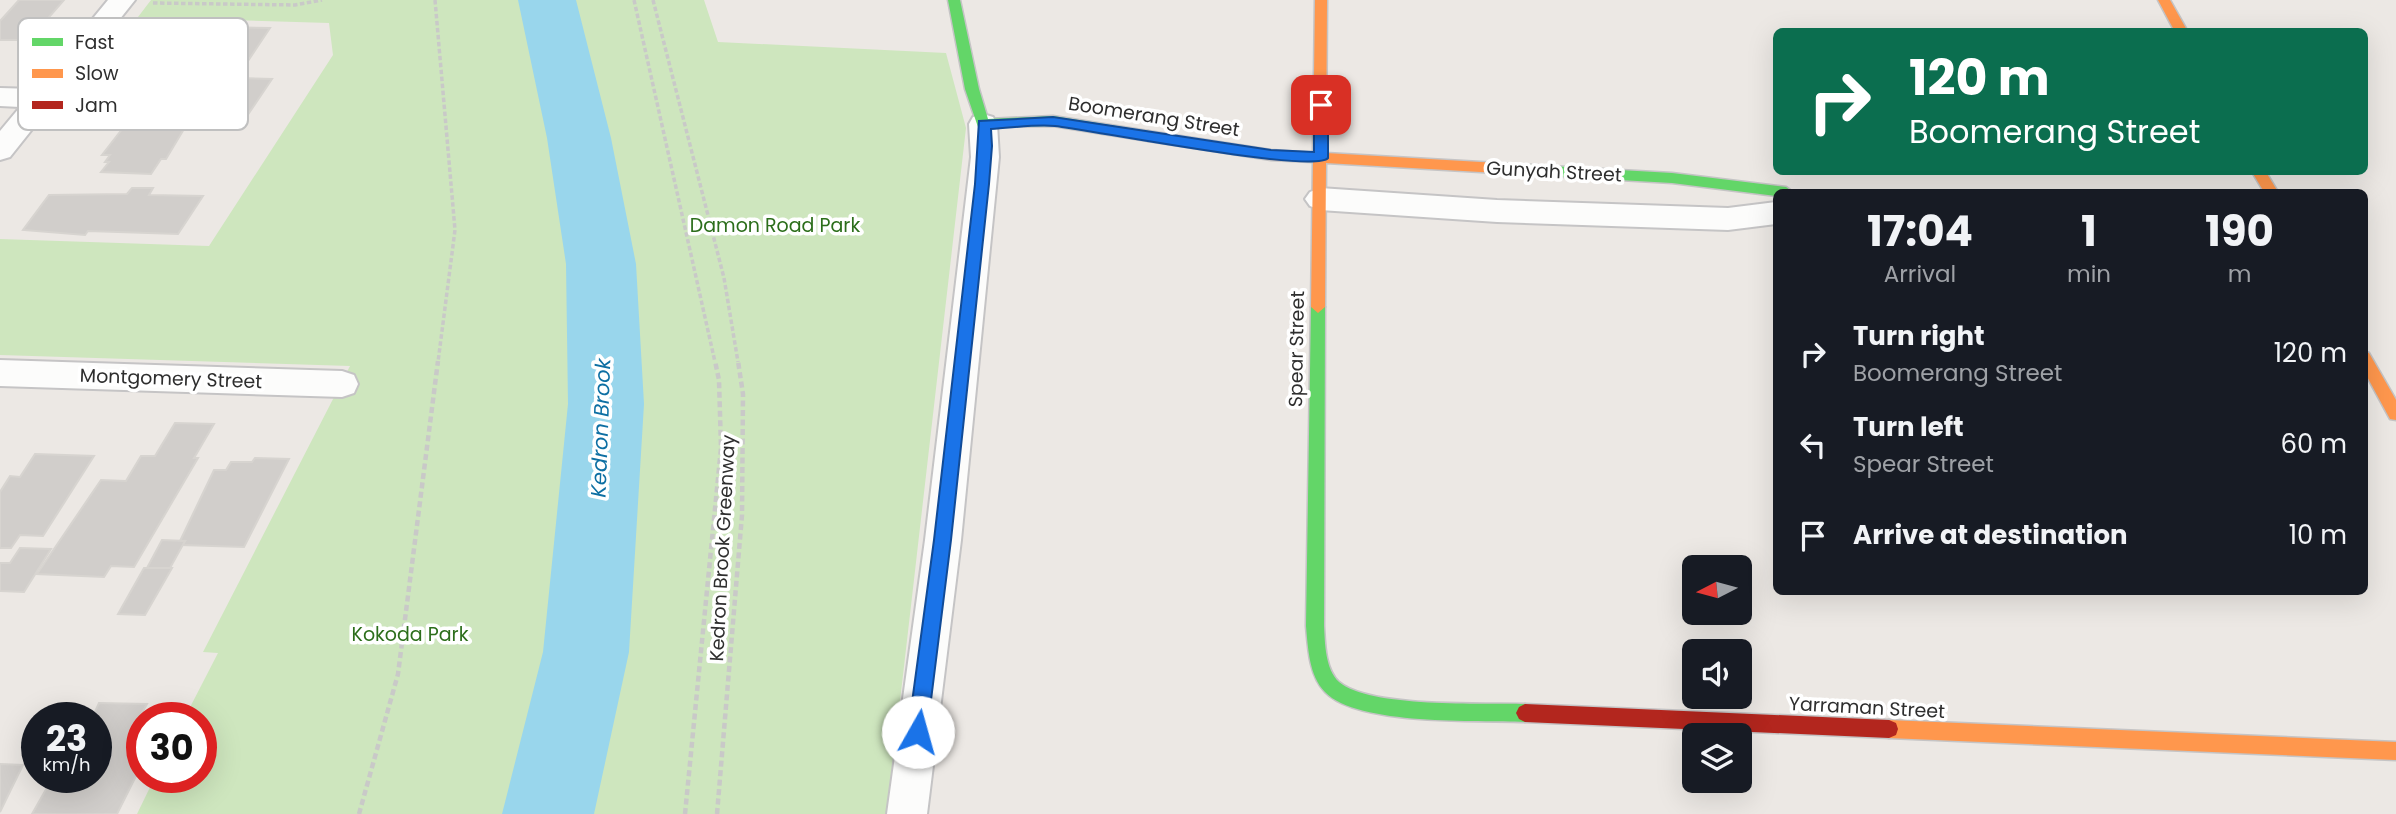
<!DOCTYPE html>
<style>
:root{--surface:#171b24;--page:#20242c;--text:#f1f3f6;--muted:#9ea1a6}
body{margin:0;font-family:Poppins,sans-serif;background:var(--page);color:var(--text);height:100vh;display:flex;flex-direction:column;font-size:26px;white-space:nowrap}
*{box-sizing:border-box;margin:0}
p{font-size:23px;color:var(--muted)}
.icon{flex:none;width:38px;height:38px;fill:none;stroke:currentColor;stroke-width:2;stroke-linecap:round;stroke-linejoin:round}
.map{position:relative;flex:1;overflow:hidden}
.panel{position:absolute;left:1773px;top:189px;width:595px;height:406px;display:flex;flex-direction:column;background:var(--surface);border-radius:10px;box-shadow:0 7px 28px #0002}
.panel>*{flex:none}
.top-card{position:absolute;left:1773px;top:28px;width:595px;height:147px;border-radius:10px;box-shadow:0 7px 28px #0002;background:#0b6e4f;color:#fff;overflow:hidden}
.needle{width:46px;rotate:264deg}
.controls{position:absolute;left:1682px;top:555px;display:grid;gap:14px}
.controls a{display:grid;place-items:center;width:70px;height:70px;border-radius:10px;background:var(--surface);box-shadow:0 7px 28px #0002;font-size:35px}
.speed{position:absolute;left:21px;top:702px;display:flex;gap:14px;font-size:35px;font-weight:700;text-align:center}
.speed>*{display:grid;place-content:center;width:91px;height:91px;border-radius:50%;background:var(--surface);box-shadow:0 7px 28px #0002;line-height:1}
.speed small{font-size:18px;font-weight:400}
.speed .limit{border:10px solid #d22;background:#fff;color:#111}
.pin{position:absolute;display:grid;place-items:center;width:60px;height:60px;color:#fff;margin:-30px;border-radius:14px;box-shadow:0 4px 10px #0006}
.me{position:absolute;width:77px;margin:-38px;rotate:7deg;stroke-linejoin:round;filter:drop-shadow(0 0 5px #0008)}
.turn{display:flex;align-items:center;gap:24px;height:147px;padding:0 21px;font-size:32px}
.turn .icon{width:91px;height:91px;stroke-width:2.5}
.turn b{display:block;font-size:49px;line-height:60px}
.eta{display:flex;justify-content:space-evenly;align-items:center;height:119px;text-align:center}
.eta b{font-size:42px;font-weight:700;line-height:49px}
ul{padding:0;list-style:none}
li{display:flex;align-items:center;gap:21px;height:91px;padding:0 21px}
li div{flex:1}
li b{display:block;font-size:26px}
li em{font-style:normal}
.map>svg:first-child{display:block}
.green{fill:#cee6be}
.lines{fill:none;stroke-linecap:round;stroke-linejoin:round}
.river{fill:#99d6ec;fill-rule:evenodd}
.building{fill:#d1cecb;stroke:#d7d4d0;stroke-width:2}
.street-casing{stroke:#c5c4c5;stroke-width:4}
.fast-casing{stroke:#c5c4c5;stroke-width:3}
.slow-casing{stroke:#c5c4c5;stroke-width:3}
.jam-casing{stroke:#c5c4c5;stroke-width:3}
.path-far1{stroke:#c9c9c8;stroke-width:3.5;stroke-dasharray:4.5 2.5;stroke-linecap:butt}
.path{stroke:#c9c9c8;stroke-width:4.5;stroke-dasharray:6 3.5;stroke-linecap:butt}
.street{fill:#fcfcfb;fill-rule:evenodd}
.fast{fill:#63d668;fill-rule:evenodd}
.slow{fill:#ff974d;fill-rule:evenodd}
.jam{fill:#b3261e;fill-rule:evenodd}
.route{fill:#1a73e8;stroke:#114b97;stroke-width:2}
.labels{text-anchor:middle;stroke-width:7;stroke-linejoin:round;paint-order:stroke}
.street-label{font-size:19px;fill:#2e2e2e;stroke:#fff}
.park-label{font-size:19px;fill:#2c6e1b;stroke:#fff}
.water-label{font-size:21px;font-style:italic;fill:#0d6fa3;stroke:#fff}
.key{fill:#fff;stroke:#c0c0c0;stroke-width:2}
.key-label{font-size:19px;fill:#2e2e2e}
</style>
<div class="map">
<svg width="2396" height="814" viewBox="0 0 2396 814">
<rect width="100%" height="100%" fill="#ece8e4"/>
<path class="green" d="M151,0H704L718,42L946,53L966,128L887,814H137L155,777H201V718L185,717L218,653L203,652L350,366L0,355V239L209,246L333,55L329,23L138,17Z"/>
<g class="lines">
<path class="river" d="M518,0H576L611,138L636,264L644,404L629,652L594,814H502L543,652L568,404L566,264L547,138Z"/>
</g>
<g class="building">
<path d="M19,0H64L29,40H0V21Z"/>
<path d="M182,20L225,21L221,27L270,28L246,64L164,62L162,64L144,61L162,38H168Z"/>
<path d="M142,76L175,80L178,76L272,79L245,119L191,117L190,119L139,115L135,122L99,120L132,78Z"/>
<path d="M123,128L184,129L166,159H161L151,174L101,172L109,162H105L110,155H102Z"/>
<path d="M132,188H153L149,195L203,196L178,234L88,231L85,235L23,230L49,195L127,194Z"/>
<path d="M175,423L214,424L194,458H198L134,567L111,566L104,577L37,574L101,480L126,481L141,456H155Z"/>
<path d="M35,454L94,456L43,536L20,535L11,548H0V492L10,476L20,477Z"/>
<path d="M255,458L289,459L244,547L182,545L185,541H180L214,470H226L231,462H252Z"/>
<path d="M162,540L185,541L170,568H147Z"/>
<path d="M20,548L51,549L24,592L0,591V563H10Z"/>
<path d="M144,568H172L145,615L118,614Z"/>
<path d="M99,703L147,704L133,729H142V764L117,814H32L53,777H96V718H92Z"/>
<path d="M0,764L23,765L0,812Z"/>
</g>
<g class="lines">
<g class="street-casing">
<g id="street">
<path d="M108,0H135L10,157L0,160V131L20,107L0,106V88L35,89Z"/>
<path d="M983,114L993,117L997,124L999,157L961,540L927,814H887L925,540L971,157L969,124L973,117Z"/>
<path d="M1320,188L1497,200L1728,208L1776,202V224L1728,230L1497,222L1320,210L1310,206L1305,199L1310,192Z"/>
<path d="M0,360L342,371L354,375L358,384L354,393L342,397L0,386Z"/>
</g>
</g>
<g class="fast-casing">
<g id="fast">
<path d="M948,0H960L979,89L988,119L1053,116L1148,131L1153,133V139L1148,141L1053,126L978,127L965,89Z"/>
<path d="M1515,164L1672,173L1786,187L1793,192H1776V196L1672,183L1515,174L1508,169Z"/>
<path d="M1318,301L1325,307L1324,626C1325,643 1325,669 1339,682C1369,708 1484,703 1525,704L1531,707L1534,713L1531,719L1525,722C1479,720 1357,726 1325,692C1309,676 1308,648 1306,626L1311,307Z"/>
</g>
</g>
<g class="slow-casing">
<g id="slow">
<path d="M1315,0H1327L1326,153L1515,164L1522,169L1515,174L1326,163L1325,307L1318,313L1311,307L1313,162L1271,160L1148,141L1141,136L1148,131L1271,150L1313,153Z"/>
<path d="M2158,0H2170L2188,32H2175Z"/>
<path d="M2252,172H2266L2278,192H2264Z"/>
<path d="M2364,351L2369,353L2396,400V420L2390,419L2364,371Z"/>
<path d="M1889,720L2396,742V760L1889,738L1882,735L1880,729L1882,723Z"/>
</g>
</g>
<g class="jam-casing">
<path id="jam" d="M1525,704L1889,720L1896,723L1898,729L1896,735L1889,738L1525,722L1519,719L1516,713L1519,707Z"/>
</g>
<g class="path-far1">
<path d="M435,0L455,230L438,362"/>
<path d="M634,0L715,362"/>
<path d="M653,0L724,278L738,362"/>
<path d="M153,3L295,5L322,0"/>
</g>
<g class="path">
<path d="M359,814L398,674L438,361"/>
<path d="M685,814L721,448L719,380L715,361"/>
<path d="M717,814L742,515L743,394L738,361"/>
</g>
<use href="#street" class="street"/>
<use href="#fast" class="fast"/>
<use href="#slow" class="slow"/>
<use href="#jam" class="jam"/>
</g>
<path class="route" d="M1321,101L1328,105V158C1314,174 1091,130 1055,126C1034,124 1012,128 991,129L992,146L989,184L951,540L927,732L924,738L918,741L911,738L908,732L934,540L975,184L979,121L1053,117L1271,150L1314,152V105Z"/>
<g class="labels">
<g class="street-label">
<text transform="translate(1154 116) rotate(9)" y="7">Boomerang Street</text>
<text transform="translate(1554 171) rotate(3)" y="7">Gunyah Street</text>
<text transform="translate(1296 349) rotate(-89)" y="7">Spear Street</text>
<text transform="translate(171 378) rotate(2)" y="7">Montgomery Street</text>
<text transform="translate(722 548) rotate(-87)" y="7">Kedron Brook Greenway</text>
<text transform="translate(1867 707) rotate(3)" y="7">Yarraman Street</text>
</g>
<g class="park-label">
<text x="775" y="232">Damon Road Park</text>
<text x="410" y="641">Kokoda Park</text>
</g>
<g class="water-label">
<text transform="translate(601 428) rotate(-88)" y="7">Kedron Brook</text>
</g>
</g>
<rect x="18" y="18" width="230" height="112" rx="10" class="key"/>
<rect x="32" y="38" width="31" height="8" fill="#63d668"/>
<rect x="32" y="69" width="31" height="9" fill="#ff974d"/>
<rect x="32" y="101" width="31" height="8" fill="#b3261e"/>
<g class="key-label">
<text x="75" y="49">Fast</text>
<text x="75" y="80">Slow</text>
<text x="75" y="112">Jam</text>
</g>
</svg>
<div class="controls">
<a><svg class="needle" viewBox="-14 -14 28 28"><path d="M0-13l5 13h-10z" fill="#e53935"/><path d="M0 13l5-13h-10z" fill="#9ea1a6"/></svg></a>
<a><svg class="icon" aria-label="sound" viewBox="0 0 24 24"><path d="M4 9h4l5-4v14l-5-4H4zM17 9q2 3 0 6"/></svg></a>
<a><svg class="icon" aria-label="layers" viewBox="0 0 24 24"><path d="M12 4l9 5-9 5-9-5zM3 14l9 5 9-5"/></svg></a>
</div>
<div class="speed"><div>23<small>km/h</small></div><div class="limit">30</div></div>
<div class="pin" style="left:1321px;top:105px;background:#d93025"><svg class="icon" aria-label="arrive" viewBox="0 0 24 24"><path d="M6 21V4h12l-3 4 3 4H6"/></svg></div>
<svg class="me" style="left:918px;top:732px" viewBox="-20 -20 40 40"><circle r="19" fill="#fff"/><path d="M0-13L10 11 0 6-10 11z" fill="#1a73e8"/></svg>
<div class="top-card">
<div class="turn"><svg class="icon" aria-label="right" viewBox="0 0 24 24"><path d="M7 20v-9h11M14 6l5 5-5 5"/></svg><div><b>120 m</b>Boomerang Street</div></div>
</div>
<section class="panel">
<div class="eta">
<div><b>17:04</b><p>Arrival</p></div>
<div><b>1</b><p>min</p></div>
<div><b>190</b><p>m</p></div>
</div>
<ul>
<li><svg class="icon" aria-label="right" viewBox="0 0 24 24"><path d="M7 20v-9h11M14 6l5 5-5 5"/></svg><div><b>Turn right</b><p>Boomerang Street</p></div><em>120 m</em></li>
<li><svg class="icon" aria-label="left" viewBox="0 0 24 24"><path d="M17 20v-9H6M10 6l-5 5 5 5"/></svg><div><b>Turn left</b><p>Spear Street</p></div><em>60 m</em></li>
<li><svg class="icon" aria-label="arrive" viewBox="0 0 24 24"><path d="M6 21V4h12l-3 4 3 4H6"/></svg><div><b>Arrive at destination</b></div><em>10 m</em></li>
</ul>
</section>
</div>
